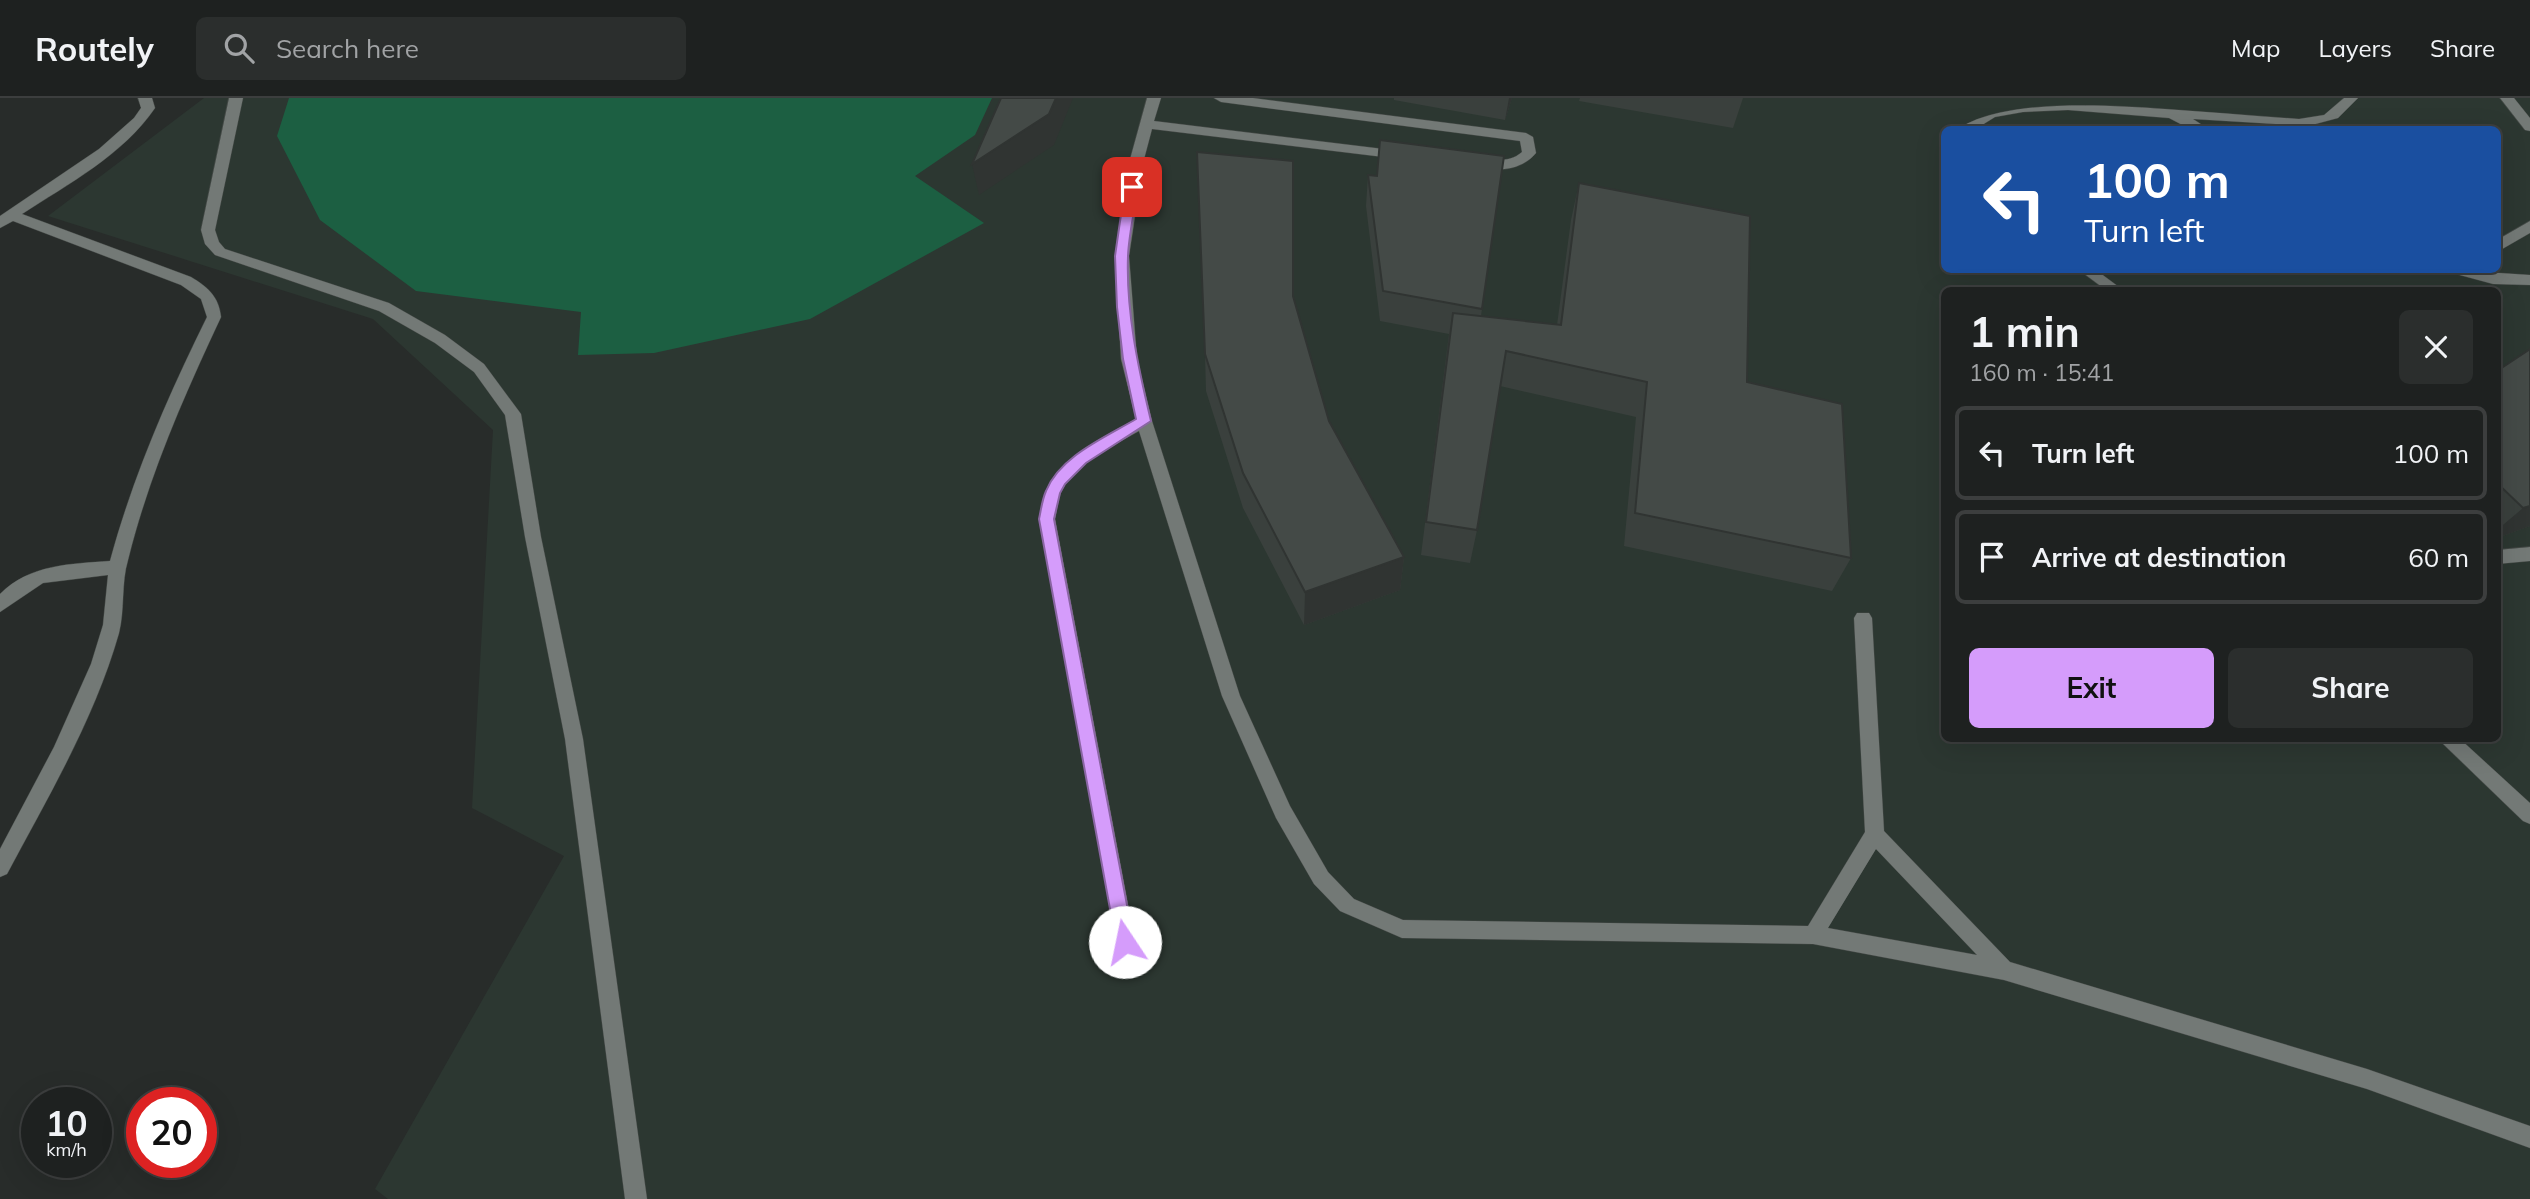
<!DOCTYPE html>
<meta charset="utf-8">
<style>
:root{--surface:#1e2120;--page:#2b2e2d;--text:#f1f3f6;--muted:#a1a3a5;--line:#3c3e3e;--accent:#d59cfb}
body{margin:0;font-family:Mulish,sans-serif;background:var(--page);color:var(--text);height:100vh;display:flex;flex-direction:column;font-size:26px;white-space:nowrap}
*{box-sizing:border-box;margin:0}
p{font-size:23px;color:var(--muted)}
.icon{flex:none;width:38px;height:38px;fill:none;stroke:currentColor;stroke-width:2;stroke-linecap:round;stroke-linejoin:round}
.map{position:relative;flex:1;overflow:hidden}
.drawer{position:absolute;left:1941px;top:189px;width:560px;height:455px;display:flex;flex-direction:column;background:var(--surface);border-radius:10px;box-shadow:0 7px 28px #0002,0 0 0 2px var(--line)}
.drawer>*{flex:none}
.top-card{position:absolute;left:1941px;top:28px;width:560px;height:147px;border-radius:10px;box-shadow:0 7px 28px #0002,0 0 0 2px var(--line);background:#1a4fa0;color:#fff;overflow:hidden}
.speed{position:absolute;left:21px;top:989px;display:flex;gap:14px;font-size:35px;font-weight:700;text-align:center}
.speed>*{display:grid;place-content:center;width:91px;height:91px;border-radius:50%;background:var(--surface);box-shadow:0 7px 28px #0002,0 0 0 2px var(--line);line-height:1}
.speed small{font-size:18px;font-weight:400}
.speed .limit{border:10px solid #d22;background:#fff;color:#111}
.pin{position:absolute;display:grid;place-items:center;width:60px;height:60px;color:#fff;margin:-30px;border-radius:14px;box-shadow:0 4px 10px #0006}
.me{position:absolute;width:77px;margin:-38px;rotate:349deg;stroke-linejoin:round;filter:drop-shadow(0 0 5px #0008)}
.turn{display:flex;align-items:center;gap:24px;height:147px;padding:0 28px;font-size:32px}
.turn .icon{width:91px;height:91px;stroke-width:2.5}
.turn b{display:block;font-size:49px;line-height:60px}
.round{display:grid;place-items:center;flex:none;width:74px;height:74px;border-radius:10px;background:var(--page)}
.headline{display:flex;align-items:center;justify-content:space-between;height:119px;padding:0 28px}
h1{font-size:42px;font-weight:700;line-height:52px}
.action{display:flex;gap:14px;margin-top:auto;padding:14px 28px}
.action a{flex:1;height:80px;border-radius:10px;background:var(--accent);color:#111;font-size:28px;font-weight:700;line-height:80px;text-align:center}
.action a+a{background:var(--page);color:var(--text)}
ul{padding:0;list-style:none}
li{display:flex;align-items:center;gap:21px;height:94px;margin:0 14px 10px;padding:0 14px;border:4px solid var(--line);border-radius:10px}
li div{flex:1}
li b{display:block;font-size:26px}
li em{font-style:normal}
header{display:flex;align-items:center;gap:42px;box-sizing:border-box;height:98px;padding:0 35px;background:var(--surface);border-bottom:2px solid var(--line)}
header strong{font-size:33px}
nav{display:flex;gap:38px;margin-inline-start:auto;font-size:24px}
.search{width:490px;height:63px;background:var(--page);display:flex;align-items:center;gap:18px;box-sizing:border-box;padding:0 24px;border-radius:10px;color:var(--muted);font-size:26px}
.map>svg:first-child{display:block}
.built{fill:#2c3731;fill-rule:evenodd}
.green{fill:#1c5f42}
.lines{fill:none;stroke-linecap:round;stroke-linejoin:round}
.lane-casing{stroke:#434845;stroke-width:1}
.street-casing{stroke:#434845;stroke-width:1}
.lane{fill:#737976;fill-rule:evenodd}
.street{fill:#737976;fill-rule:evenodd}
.wall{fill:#3a403d}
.shaded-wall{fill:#303432}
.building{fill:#444a47;stroke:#303432;stroke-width:2}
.route{fill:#d59cfb;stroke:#8a65a3;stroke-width:2}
</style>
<header>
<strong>Routely</strong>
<div class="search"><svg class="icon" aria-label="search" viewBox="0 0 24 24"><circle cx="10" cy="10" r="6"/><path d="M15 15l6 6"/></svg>Search here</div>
<nav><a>Map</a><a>Layers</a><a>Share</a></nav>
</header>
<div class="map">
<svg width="2530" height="1101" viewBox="0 0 2530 1101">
<rect width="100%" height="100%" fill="#282c2a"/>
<path class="built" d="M204,0H2530V1101H388L375,1091L564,758L472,710L493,332L373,221L48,118ZM1944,32H2497V172H1944ZM1944,192H2497V640H1944Z"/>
<path class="green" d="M289,0H992L975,37L915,78L984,125L810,221L654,255L578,257L581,214L416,193L320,122L277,38Z"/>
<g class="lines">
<g class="lane-casing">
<g id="lane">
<path d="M229,0H243L215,132L219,144L225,151L389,205L445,237L484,266L521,316L541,439L583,641L647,1101H625L565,641L525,439L505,317L474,274L435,245L379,213L215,157L205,146L201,132Z"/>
<path d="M1147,0H1161L1154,23L1400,53L1407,57L1400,61L1152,31L1143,65L1129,158L1137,261L1152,323L1240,598L1290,708L1328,774L1354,801L1403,822L1808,828L1865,734L1854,520L1857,515H1869L1872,520L1884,733L2010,864L2367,971L2530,1028V1050L2367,991L2004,882L1813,846L1402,840L1340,813L1314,786L1276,720L1222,598L1139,333C1113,348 1074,365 1061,394C1058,402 1057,412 1055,421L1140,870L1137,877L1130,880L1123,877L1039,421C1051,361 1087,349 1136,321L1121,261L1115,158L1129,65ZM1876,751L1977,857L1828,830Z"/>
<path d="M1214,0H1253L1526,35L1533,39L1536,55C1521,73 1497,74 1475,69V63C1493,59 1507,67 1522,54L1520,43L1221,4Z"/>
<path d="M2344,0H2358L2338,20L2308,28L2193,21L2210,32H2192L2169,20L2068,12L2023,14L1995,19L1974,32H1957C2000,0 2108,7 2165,11C2210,14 2254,18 2299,21L2324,17Z"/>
<path d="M2500,0H2514L2530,20V33L2525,32Z"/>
<path d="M2530,123V135L2497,154V142Z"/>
<path d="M2079,172H2096L2123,192H2106Z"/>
<path d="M2454,172L2530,177V187L2493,186L2456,176Z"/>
<path d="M2530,449V463L2497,466V452Z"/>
<path d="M2437,640H2459L2530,705V726L2523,723Z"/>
</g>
</g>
<g class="street-casing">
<path id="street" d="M138,0H152L155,10C123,57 68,86 22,116L191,179C208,189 219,199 221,219C184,298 149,377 128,462C121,485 125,511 119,535C95,620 48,699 7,776L0,779V751L54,649L91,566L103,527L108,477L43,485L0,514V496C30,466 71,466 110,463C133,378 168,298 207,219L201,201L181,187L13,123L0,130V118L99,51L134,20L141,10Z"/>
</g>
<use href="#lane" class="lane"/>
<use href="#street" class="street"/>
</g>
<g class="wall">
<path d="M1394,0H1512L1505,22L1394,2Z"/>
<path d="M1580,0H1743L1733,30L1579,3Z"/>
<path d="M1504,58L1481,218L1557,227L1571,122L1579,85L1747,284L1851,460L1832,493L1624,448L1636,319L1500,288L1477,432L1470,465L1421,457L1449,236L1380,223L1366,108L1368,77L1377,78Z"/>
<path d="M1293,198L1329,323L1404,459L1400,492L1304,527L1243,410L1206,293L1205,256Z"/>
<path d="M2530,251V428L2497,440V273Z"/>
</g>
<g class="shaded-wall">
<path d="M1056,0H1073L1054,47L979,97L972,66Z"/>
<path d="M1509,0H1512L1505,22Z"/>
<path d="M2530,408V428L2497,440V432L2523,410Z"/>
<path d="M1404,459L1400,492L1304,527L1305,494Z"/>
</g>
<g class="building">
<path d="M1001,0H1056L1049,16L972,66Z"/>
<path d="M1380,42L1504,58L1482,211L1383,193L1368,77L1377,78Z"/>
<path d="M1197,54L1293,63V198L1329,323L1404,459L1305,494L1243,375L1205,256Z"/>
<path d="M1579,85L1750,118L1747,284L1842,306L1851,460L1635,415L1647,284L1506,253L1477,432L1426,424L1453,215L1561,227Z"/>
<path d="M2530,251V408L2523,410L2497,385V273Z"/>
</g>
<path class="route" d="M1132,84L1138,89C1135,111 1129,135 1128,158C1126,213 1138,269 1151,323L1086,365L1065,386L1060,395L1054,421L1134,844L1132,850L1125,852L1119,850L1116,844L1039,421C1041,412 1042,402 1046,393C1060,358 1106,339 1136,321L1123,261L1117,209L1115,158L1125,89Z"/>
</svg>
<div class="speed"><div>10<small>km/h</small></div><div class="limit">20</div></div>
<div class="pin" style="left:1132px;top:89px;background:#d93025"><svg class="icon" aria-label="arrive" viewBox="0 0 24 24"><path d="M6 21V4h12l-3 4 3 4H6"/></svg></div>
<svg class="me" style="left:1125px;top:844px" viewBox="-20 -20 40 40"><circle r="19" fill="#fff"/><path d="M0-13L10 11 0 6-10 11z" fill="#d59cfb"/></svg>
<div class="top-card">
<div class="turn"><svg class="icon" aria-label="left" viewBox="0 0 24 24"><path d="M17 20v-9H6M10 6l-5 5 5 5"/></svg><div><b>100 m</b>Turn left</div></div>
</div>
<section class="drawer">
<div class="headline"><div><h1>1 min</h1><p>160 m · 15:41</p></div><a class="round"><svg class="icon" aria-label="close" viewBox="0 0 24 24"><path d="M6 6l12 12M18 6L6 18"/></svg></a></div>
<ul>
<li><svg class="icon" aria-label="left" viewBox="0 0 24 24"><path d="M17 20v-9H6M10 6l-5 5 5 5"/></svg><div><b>Turn left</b></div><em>100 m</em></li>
<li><svg class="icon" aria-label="arrive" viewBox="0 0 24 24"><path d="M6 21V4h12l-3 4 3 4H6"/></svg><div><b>Arrive at destination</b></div><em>60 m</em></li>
</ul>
<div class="action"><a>Exit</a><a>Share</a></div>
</section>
</div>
